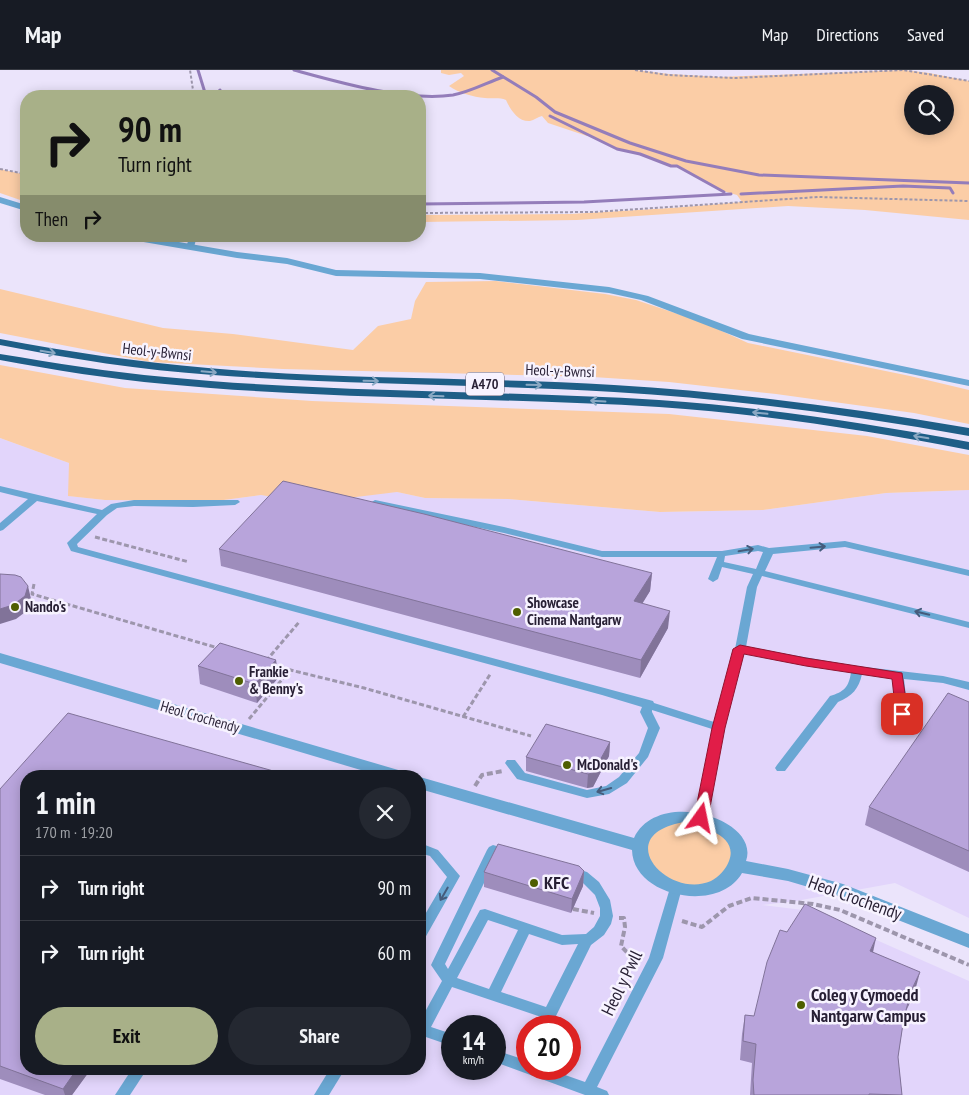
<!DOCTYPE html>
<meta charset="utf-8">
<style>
:root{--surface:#171b24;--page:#242831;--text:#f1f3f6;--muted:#9ea1a6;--line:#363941;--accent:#a8b088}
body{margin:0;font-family:"PT Sans Narrow",sans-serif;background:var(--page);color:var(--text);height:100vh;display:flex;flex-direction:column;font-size:19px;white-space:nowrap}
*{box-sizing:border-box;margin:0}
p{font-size:16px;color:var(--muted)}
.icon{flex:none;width:28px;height:28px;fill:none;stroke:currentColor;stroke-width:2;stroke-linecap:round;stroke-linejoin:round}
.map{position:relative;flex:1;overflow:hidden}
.panel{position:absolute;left:20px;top:700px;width:406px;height:305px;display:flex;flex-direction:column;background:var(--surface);border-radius:20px;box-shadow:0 2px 12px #0003}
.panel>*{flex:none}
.hud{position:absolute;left:20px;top:20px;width:406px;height:152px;border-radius:20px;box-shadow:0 2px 12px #0003;background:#a8b088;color:#111;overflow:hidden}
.tools{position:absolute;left:904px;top:15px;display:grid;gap:10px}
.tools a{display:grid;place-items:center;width:50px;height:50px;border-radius:50%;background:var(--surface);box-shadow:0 2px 12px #0003;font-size:25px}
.speed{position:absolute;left:441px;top:945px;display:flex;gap:10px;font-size:25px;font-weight:700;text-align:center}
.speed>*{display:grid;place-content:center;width:65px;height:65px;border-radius:50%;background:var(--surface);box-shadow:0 2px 12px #0003;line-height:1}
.speed small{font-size:12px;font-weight:400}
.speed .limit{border:8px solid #d22;background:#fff;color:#111}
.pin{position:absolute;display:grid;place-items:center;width:42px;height:42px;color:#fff;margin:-21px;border-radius:10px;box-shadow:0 2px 8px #0006}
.me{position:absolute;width:55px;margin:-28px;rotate:12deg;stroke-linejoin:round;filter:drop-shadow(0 0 4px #0008)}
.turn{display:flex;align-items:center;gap:18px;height:105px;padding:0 15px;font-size:22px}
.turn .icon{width:65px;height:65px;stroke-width:2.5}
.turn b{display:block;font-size:35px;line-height:42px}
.then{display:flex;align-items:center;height:48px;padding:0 15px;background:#0003;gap:10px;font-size:19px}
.round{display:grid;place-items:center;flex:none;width:52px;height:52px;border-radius:26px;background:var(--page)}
.summary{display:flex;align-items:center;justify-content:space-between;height:85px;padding:0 15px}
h1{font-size:30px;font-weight:700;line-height:38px}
.primary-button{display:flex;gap:10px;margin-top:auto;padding:10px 15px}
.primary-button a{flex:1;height:58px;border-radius:30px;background:var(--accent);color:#111;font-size:20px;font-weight:700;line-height:58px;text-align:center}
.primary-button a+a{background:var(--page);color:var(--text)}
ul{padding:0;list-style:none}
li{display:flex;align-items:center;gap:15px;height:65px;padding:0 15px;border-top:1px solid var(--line)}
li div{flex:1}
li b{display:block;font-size:19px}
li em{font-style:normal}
header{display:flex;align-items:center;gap:30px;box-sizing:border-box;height:70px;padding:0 25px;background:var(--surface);border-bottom:1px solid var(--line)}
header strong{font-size:24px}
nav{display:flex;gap:28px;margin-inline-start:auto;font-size:18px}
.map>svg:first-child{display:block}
.built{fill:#e2d5fb;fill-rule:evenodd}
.green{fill:#fbcda6;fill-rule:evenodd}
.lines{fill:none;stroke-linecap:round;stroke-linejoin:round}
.stream{stroke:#947dba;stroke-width:3}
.path-far2{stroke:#9d96ac;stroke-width:2;stroke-dasharray:3 2;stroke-linecap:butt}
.path-far1{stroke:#9d96ac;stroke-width:3;stroke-dasharray:5 2.5;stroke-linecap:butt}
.path{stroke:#9d96ac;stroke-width:4;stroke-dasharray:6 3;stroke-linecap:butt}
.service{fill:#6aa7d3;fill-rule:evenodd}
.minor{fill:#6aa7d3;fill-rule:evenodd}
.trunk{fill:#1e5e87;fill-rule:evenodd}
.wall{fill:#9e8dbc}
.shaded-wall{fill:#817399}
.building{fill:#b8a4db;stroke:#817399}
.oneway{stroke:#8aa8c3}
.oneway2{stroke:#455c7c}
.route{fill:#e11d48;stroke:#92132f}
.poi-dot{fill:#4e5e01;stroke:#f7f3ff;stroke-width:2}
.labels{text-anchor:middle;stroke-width:5;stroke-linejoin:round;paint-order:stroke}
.shield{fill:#f7f3ff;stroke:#655f71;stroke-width:1}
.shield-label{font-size:14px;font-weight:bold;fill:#271f34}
.street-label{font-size:15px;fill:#271f34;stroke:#f7f3ff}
.poi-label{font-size:15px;font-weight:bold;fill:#271f34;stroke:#f7f3ff;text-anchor:start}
.near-poi-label{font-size:18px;font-weight:bold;fill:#271f34;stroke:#f7f3ff;text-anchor:start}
.near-street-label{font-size:18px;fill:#271f34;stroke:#f7f3ff}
</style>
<header>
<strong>Map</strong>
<nav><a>Map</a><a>Directions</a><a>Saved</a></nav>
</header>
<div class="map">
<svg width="969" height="1025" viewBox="0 0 969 1025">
<rect width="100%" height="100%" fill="#ebe4fb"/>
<path class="built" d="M0,368L69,393V426L105,430L216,431L261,425L284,428L397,422L425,428L508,429L660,442L763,440L886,423L969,420V848L895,813L796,831L761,835L811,841L969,911V1025H0ZM26,706H420V999H26ZM452,956H495V999H452ZM528,956H570V999H528Z"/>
<g class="green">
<path d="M441,0H635L669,4L720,7L903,0L929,3L969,11V150L865,140L788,136L577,150L420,152V145L570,144L671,138L742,132L737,125L723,121L678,96H671L640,84L617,79L591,65L587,66L548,53L542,46C538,47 534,50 530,51C518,52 510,39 506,30C499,27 493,29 485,28C473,27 459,23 449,16L464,6L461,3L449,5L441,3ZM912,24H945V56H912Z"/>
<path d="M0,99L26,105V132L0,123Z"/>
<path d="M496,211L605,224L636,230L702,252L748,273L910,306L969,320V354L914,343L776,324L669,312L593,307L283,299L150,292L0,263V219L163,258L233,264L353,280L378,256L411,249L415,231L426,212Z"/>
<path d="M0,295L125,318L312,331L669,344L867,366L969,385V420L886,423L763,440L660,442L508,429L425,428L397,422L307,433L261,425L216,431L105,430L68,426L69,393L0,368Z"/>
<path d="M684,746L737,773L733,806L692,820L648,801L644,764Z"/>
</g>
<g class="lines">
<g class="stream">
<path d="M198,0L206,26"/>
<path d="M294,0C338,12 407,32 453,25C470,22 486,13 503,7"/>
<path d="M492,0L536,27L555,42L630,73L686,91L759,105L969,113"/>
<path d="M215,26L220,20"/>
<path d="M550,46L617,79L640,84L671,96H677L724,122"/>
<path d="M741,124L903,116L950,118L953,123"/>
<path d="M420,134L584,132L731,124"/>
</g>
<g class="path-far2">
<path d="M635,0L668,5L735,8L903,0L969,11"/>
<path d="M187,26L193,20L190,0"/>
<path d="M0,99L26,104"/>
<path d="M420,143L594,142L818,127L969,131"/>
</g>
<g class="path-far1">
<path d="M95,467L189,492"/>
<path d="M34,514L32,524L218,578"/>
<path d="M266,591L300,551"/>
<path d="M274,596L364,618L531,666"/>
<path d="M463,647L491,603"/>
<path d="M249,649L290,600"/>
</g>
<g class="path">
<path d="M475,716L482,705L503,701"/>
<path d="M573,839L594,843"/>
<path d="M619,848H624L625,857L621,876L637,893"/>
<path d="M682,851L702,857L729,836L752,828L813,834L840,840L969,895"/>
</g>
<g class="service">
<path d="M190,166H197L194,177L190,179L186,177Z"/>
<path d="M0,416L102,440L111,434L134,430H238L240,432L235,435L193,437L134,436L117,438L107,445L77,474L78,477L653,631L654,633L714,652L735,579L747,517L753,504L722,497L718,509L713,512L708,509L717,487H602L504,463L375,436L370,433L375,430L504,457L602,481H722L758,475L769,478L845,471L969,500V506L845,477L773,484L765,501L969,552V558L762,506L757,517L746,577L856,596L943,606L969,612V620L943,613L904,609L908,644L896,663H888L886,660L896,644L893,608L862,604C859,619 852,626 838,632L785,701H777L775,698L777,695L830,626C844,622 849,617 851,602L744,583L724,657L707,748L705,751L701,752L697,751L695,748L712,659L652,640V642L660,658L648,687L627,713L609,724L587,728L517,709L505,693L507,690H515L525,703L587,720L606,716L619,707L639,683L648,658L640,642L642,637L602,625L71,481L67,473L69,471L97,444L37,431L3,460L0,461V453L28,429L0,422ZM758,481L763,482L756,499L724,492L725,486Z"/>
<path d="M420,773L438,780L460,806L425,868L420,869V853L447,807L430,786L420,783Z"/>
<path d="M493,775L587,802L599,812L610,830L613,846L611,854L604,865L591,875L555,948L550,950L452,917L431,957L452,964V976L420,965V951L442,911L431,895L487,780L489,777ZM497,786L579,809L595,825L600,838V846L594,857L586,864L562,865L485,839L480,840L448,899L445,894ZM488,850L518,860L489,919L457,908ZM529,864L562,875L578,874L546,937L501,922Z"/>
<path d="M676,813L680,815L682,818L663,888L597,1017L607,1021L609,1025H585L495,992V980L528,991V999H548L585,1012L649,888L670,818L672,815Z"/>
<path d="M132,999H147L130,1025H115Z"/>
<path d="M330,999H345L329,1025H314Z"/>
</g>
<g class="minor">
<path d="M0,127L26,135V141L0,133Z"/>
<path d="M121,166H144L237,182L287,188L336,200L480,203L609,217L648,226L749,264L969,310V316L742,269L641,230L609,223L480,209L336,206L287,194L237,188L126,169Z"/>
<path d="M0,583L405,702L407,706H381L0,593Z"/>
<path d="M420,707L634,768C658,717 761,749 746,791L788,799L843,814L969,864V878L832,824L788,811L742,803C719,844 633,827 632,780L420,719ZM684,752C702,757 739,765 729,791C726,799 719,807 711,811C668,830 609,765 684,752Z"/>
</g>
<g class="trunk">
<path d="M0,269C69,282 138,292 208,298C343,310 479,307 614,315C733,322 852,338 969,358V366C852,345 733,329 614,322C481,314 347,315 213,305C141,300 71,289 0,275Z"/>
<path d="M0,284C55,293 109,302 165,307C329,323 494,320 659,330C763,337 866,353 969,372V380C866,360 763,344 659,337C494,327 329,330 165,314C109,309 55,300 0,290Z"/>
</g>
</g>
<g class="wall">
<path d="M219,479L652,503L650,521L642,533L668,558L640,608L221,496Z"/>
<path d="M276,590L278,608L257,633L200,614L198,596Z"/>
<path d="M969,632V802L865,755L869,737Z"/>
<path d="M610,672L609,686L593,717L587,718L526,701V687Z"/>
<path d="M0,719L91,999L72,1025H45L0,1009Z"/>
<path d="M584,801L583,816L571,843L484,817V802Z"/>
<path d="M873,882L915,921L907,939L904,948L898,987L902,1025H750L752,993L740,990L742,964L745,945L754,946Z"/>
</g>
<g class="shaded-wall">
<path d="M652,503L650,521L633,549L634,531Z"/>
<path d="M28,516L31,529L28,540L16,549L0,554V539Z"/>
<path d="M670,541L668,558L640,608L641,590Z"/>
<path d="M276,590L278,608L257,633L255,614Z"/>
<path d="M610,672L609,686L593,717L587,718L588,704Z"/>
<path d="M584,801L583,816L571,843L572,829Z"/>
<path d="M876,868L872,887L870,881Z"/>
<path d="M920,902L915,921L907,939L912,919Z"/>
<path d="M77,999H91L72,1025H65L63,1019Z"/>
</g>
<g class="building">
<path d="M283,411L424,444L652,503L634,531L670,541L641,590L219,479Z"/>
<path d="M0,504L15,505L21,507L28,516L25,526L13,535L0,539Z"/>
<path d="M220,573L276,590L255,614L198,596Z"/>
<path d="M948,623L969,632V781L869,737Z"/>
<path d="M68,643L284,704L282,706H26V999H77L63,1019L0,996V719Z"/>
<path d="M546,654L610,672L593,703L588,704L526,687Z"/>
<path d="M498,774L579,796L584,801L572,829L484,802Z"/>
<path d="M805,834L876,868L870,881L920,902L912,919L904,947L898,987L902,1025L869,1024V1025H754L753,1010L756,974L743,971L745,945L754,946L767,892L780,860L787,862Z"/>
</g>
<defs><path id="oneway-shaft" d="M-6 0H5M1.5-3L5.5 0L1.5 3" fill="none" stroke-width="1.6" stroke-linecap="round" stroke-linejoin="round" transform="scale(1.25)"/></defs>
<g class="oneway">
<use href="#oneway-shaft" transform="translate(48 282) rotate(9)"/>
<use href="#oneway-shaft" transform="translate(209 302) rotate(5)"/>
<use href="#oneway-shaft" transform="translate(371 311) rotate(1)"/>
<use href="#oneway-shaft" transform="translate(534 315) rotate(1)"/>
<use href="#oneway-shaft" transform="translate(436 326) rotate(-178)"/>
<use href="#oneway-shaft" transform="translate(598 331) rotate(-177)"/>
<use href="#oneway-shaft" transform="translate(760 343) rotate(-174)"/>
<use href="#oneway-shaft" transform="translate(921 367) rotate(-170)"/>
</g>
<g class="oneway2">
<use href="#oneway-shaft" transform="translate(818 477) rotate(-5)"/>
<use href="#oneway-shaft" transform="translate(746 480) rotate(-10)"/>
<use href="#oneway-shaft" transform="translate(922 543) rotate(-166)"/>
<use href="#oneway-shaft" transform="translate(604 720) rotate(164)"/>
<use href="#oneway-shaft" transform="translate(444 824) rotate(120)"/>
</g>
<path class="route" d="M740,575L806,588L902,603L908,644L902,648L896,644L892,609L806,596L744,584L725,658L708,748L706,751H696L694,748L712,658L733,579Z"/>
<g class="poi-dot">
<circle cx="15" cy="537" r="5"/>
<circle cx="517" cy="542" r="5"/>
<circle cx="239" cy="611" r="5"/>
<circle cx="567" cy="695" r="5"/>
<circle cx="534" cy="813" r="5"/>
<circle cx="801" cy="935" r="5"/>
</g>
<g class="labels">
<rect class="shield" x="466" y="302.5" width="38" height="23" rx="4"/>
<g class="shield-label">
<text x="485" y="319">A470</text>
</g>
<g class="street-label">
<text transform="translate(157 282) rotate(6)" y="5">Heol-y-Bwnsi</text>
<text transform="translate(560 301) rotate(2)" y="5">Heol-y-Bwnsi</text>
<text transform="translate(200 647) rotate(16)" y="5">Heol Crochendy</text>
</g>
<g class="poi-label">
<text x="527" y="538">Showcase<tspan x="527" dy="17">Cinema Nantgarw</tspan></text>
<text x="25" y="542">Nando's</text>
<text x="249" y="607">Frankie<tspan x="249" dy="17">&amp; Benny's</tspan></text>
<text x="577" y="700">McDonald's</text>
</g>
<g class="near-poi-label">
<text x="544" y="819">KFC</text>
<text x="811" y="931">Coleg y Cymoedd<tspan x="811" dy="21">Nantgarw Campus</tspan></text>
</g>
<g class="near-street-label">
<text transform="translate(855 828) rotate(20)" y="6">Heol Crochendy</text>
<text transform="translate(622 913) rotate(-64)" y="6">Heol y Pwll</text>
</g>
</g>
</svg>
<div class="tools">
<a><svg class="icon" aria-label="search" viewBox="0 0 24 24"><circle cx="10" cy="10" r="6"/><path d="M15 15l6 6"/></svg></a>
</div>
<div class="speed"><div>14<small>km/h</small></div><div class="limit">20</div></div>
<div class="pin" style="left:902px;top:644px;background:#d93025"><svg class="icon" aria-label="arrive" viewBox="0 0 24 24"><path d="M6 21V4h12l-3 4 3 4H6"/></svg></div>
<svg class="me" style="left:701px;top:748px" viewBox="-20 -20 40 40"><path d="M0-17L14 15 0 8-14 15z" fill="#e11d48" stroke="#fff" stroke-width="4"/></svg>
<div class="hud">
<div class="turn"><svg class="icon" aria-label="right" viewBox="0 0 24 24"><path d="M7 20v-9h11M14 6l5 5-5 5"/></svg><div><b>90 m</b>Turn right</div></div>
<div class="then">Then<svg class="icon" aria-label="right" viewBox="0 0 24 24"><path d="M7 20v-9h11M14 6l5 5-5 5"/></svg></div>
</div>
<section class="panel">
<div class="summary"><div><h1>1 min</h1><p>170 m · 19:20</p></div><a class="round"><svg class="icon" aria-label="close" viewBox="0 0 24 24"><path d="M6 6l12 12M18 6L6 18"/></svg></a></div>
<ul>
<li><svg class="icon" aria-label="right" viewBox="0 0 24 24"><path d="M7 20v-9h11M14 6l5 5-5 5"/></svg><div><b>Turn right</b></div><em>90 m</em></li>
<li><svg class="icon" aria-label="right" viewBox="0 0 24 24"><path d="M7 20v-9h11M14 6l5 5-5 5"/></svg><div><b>Turn right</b></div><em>60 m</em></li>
</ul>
<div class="primary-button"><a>Exit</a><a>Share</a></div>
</section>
</div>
